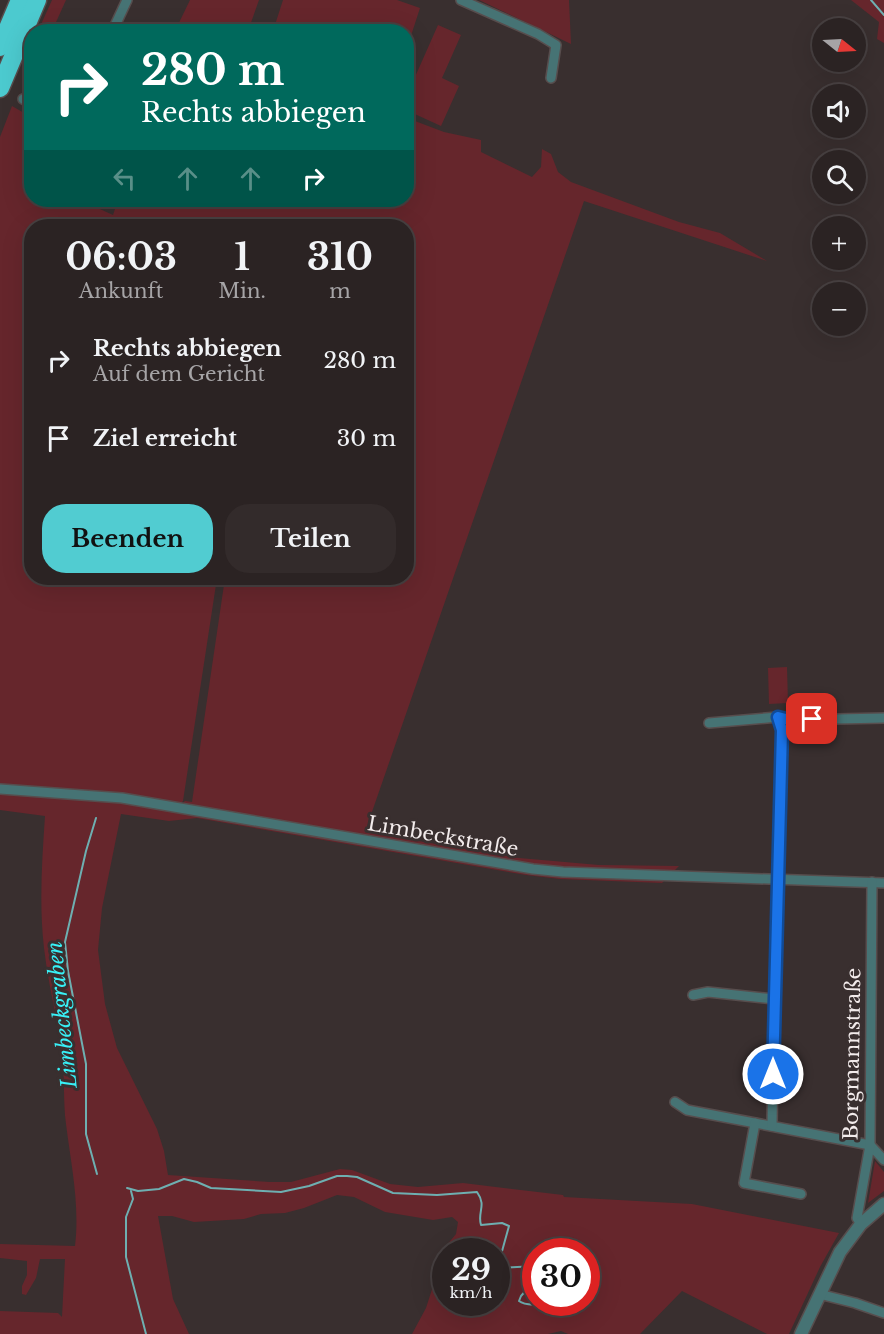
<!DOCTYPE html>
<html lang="de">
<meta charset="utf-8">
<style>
:root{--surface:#2b2323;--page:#332b2b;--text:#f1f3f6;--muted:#a6a4a6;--line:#474041;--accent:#51ccd1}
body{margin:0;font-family:"Libre Baskerville",serif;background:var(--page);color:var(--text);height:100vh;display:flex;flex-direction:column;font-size:22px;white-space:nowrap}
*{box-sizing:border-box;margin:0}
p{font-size:20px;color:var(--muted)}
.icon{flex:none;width:33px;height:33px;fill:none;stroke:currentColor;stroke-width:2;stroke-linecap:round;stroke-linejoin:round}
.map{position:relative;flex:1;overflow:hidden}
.drawer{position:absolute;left:24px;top:219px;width:390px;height:366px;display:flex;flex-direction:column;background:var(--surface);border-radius:24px;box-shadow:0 6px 24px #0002,0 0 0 2px var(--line)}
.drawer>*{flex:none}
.guide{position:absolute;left:24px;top:24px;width:390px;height:183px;border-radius:24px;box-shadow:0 6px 24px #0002,0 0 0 2px var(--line);background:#00695c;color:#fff;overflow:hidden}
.needle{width:39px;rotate:108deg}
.controls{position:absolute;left:812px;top:18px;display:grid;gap:12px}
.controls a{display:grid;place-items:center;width:54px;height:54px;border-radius:50%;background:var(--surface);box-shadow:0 6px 24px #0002,0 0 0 2px var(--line);font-size:30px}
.speed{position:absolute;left:432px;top:1238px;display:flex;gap:12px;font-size:30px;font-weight:700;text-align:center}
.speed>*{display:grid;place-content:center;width:78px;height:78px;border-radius:50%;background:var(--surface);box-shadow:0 6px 24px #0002,0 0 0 2px var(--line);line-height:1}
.speed small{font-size:15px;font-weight:400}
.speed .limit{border:9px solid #d22;background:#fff;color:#111}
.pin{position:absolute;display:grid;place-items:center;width:51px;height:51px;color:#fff;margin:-26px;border-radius:12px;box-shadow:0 3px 9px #0006}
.me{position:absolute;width:66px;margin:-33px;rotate:0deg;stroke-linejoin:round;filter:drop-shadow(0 0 4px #0008)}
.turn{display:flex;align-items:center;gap:21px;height:126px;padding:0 18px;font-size:27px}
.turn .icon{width:78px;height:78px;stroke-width:2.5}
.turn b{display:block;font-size:42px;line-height:51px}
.lanes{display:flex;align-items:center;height:57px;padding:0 18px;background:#0003;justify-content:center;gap:30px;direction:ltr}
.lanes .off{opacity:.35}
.eta{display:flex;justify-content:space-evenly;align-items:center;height:102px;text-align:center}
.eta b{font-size:36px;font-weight:700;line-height:42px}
.cta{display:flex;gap:12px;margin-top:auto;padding:12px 18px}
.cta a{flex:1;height:69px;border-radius:24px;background:var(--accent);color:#111;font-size:24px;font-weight:700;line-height:69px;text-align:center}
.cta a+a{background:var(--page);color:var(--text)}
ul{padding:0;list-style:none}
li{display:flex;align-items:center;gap:18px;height:78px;padding:0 18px}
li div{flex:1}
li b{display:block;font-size:22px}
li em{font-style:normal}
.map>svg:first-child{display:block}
.green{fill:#66262c;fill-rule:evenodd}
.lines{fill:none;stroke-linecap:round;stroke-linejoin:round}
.stream{stroke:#6eafb1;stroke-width:2}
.minor-casing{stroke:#574d4d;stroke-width:12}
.tertiary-casing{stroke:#574d4d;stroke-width:15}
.motorway-casing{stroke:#574d4d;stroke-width:21}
.minor{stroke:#467374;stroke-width:9}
.tertiary{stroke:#467374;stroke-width:12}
.motorway{stroke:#4ccacf;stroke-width:18}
.route-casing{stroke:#114b97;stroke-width:15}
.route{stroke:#1a73e8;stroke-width:10}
.labels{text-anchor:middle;stroke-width:6;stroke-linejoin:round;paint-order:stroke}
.street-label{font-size:20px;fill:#f2ebeb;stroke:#392f2f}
.water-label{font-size:21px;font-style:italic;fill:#38f1f7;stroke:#392f2f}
</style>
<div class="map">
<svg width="884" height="1334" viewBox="0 0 884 1334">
<rect width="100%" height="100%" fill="#392f2f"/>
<g class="green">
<path d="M52,0H66L52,31H38Z"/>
<path d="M190,0H259L248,31H175Z"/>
<path d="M283,0H397L420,8L407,48L406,32L273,31Z"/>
<path d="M479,0H569L571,44Z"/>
<path d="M851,0H884V43L877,39L879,22Z"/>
<path d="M438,25L461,35L442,78L459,86L441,126L406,110L407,95Z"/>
<path d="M12,106L31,117L32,200H80L113,215L118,200H406L407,118L444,132L481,140V152L532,177L541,167L542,149L551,154L558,172L571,182L679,222L720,233L767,261L584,201L365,832L519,858L599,865L679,866L662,883L560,879L526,875L197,818L169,821L121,814L102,908L98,950L105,1004L117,1048L157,1129L164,1151L168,1175L270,1182H291L340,1169L352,1170L390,1184L418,1187L463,1183L563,1195L564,1197L692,1204L839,1233L820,1267L789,1334H767L682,1291L640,1334H568L561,1331L548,1334H412L426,1308L446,1246L456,1234L458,1222L452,1217L433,1220L385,1212L354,1197L337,1195L304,1208L285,1213L261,1214L244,1219L194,1222L172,1216H158L173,1299L189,1334H0V1311L58,1313L62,1317L65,1259H40L36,1278L26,1295L22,1294V1286L27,1275V1261L0,1258V1244L75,1246C80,1205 71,1164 66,1124C63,1101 65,1078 62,1056C58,1020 48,984 44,948C39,904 42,861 45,816L0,810V137ZM32,226H406V578H225L192,802L185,801L177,808L183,801L217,578H32ZM446,1251H496V1302H446ZM536,1251H586V1302H536Z"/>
<path d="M787,667L788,703L769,704L768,668Z"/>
<path d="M875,1161L884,1172V1191L868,1203Z"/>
</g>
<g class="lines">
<g class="stream">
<path d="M871,0L884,15"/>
<path d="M96,818L86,851L65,942L68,971L86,1064V1134L97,1174"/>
<path d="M127,1188L138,1191L159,1189L184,1179L197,1182L211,1188L281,1192L309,1186L337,1176H347L357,1177L393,1193L437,1195L477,1192C487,1206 477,1212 481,1225L502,1223L509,1226L499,1262V1268L536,1266"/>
<path d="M131,1191L133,1199L126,1217V1257L146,1334"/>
<path d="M536,1279L521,1296L519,1301C528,1308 541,1301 548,1310"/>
</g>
<g class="minor-casing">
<g id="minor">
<path d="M461,0L538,34L556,45L551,78"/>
<path d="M112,32L127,0"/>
<path d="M23,99L32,104"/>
<path d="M709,723L778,717L790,720L884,718"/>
<path d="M0,789L122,798L533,869L563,872L884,883"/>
<path d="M693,995L708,992L774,999"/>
<path d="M675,1102L687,1110L870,1145L884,1160"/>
<path d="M755,1123L744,1183L801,1194"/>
<path d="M772,1126L774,999L782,730L778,717"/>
<path d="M861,1224L857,1218L870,1145L872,882"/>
<path d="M819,1294L855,1303L884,1313"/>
</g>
</g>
<g class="tertiary-casing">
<path id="tertiary" d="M801,1334L840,1252L861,1224L884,1204"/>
</g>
<g class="motorway-casing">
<g id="motorway">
<path d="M0,47L20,0"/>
<path d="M0,88L37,0"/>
</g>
</g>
<use href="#minor" class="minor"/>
<use href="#tertiary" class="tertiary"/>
<use href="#motorway" class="motorway"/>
</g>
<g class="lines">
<g class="route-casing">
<path id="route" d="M773,1074L782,730L778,717L790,720L812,719"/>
</g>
<use href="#route" class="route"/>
</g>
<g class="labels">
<g class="street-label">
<text transform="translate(443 836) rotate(10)" y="7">Limbeckstraße</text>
<text transform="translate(852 1054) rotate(-89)" y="7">Borgmannstraße</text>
</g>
<g class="water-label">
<text transform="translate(62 1015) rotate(-96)" y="7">Limbeckgraben</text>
</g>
</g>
</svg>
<div class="controls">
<a><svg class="needle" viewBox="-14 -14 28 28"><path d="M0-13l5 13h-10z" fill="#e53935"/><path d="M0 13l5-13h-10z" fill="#a6a4a6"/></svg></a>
<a><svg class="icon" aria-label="sound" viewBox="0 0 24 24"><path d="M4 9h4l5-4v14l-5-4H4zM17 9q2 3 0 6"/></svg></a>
<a><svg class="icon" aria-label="search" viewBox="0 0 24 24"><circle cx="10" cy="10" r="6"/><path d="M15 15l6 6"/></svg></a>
<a>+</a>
<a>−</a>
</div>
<div class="speed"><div>29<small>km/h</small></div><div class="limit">30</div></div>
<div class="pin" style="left:812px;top:719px;background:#d93025"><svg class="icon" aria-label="arrive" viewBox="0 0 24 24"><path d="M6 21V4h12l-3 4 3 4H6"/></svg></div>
<svg class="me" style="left:773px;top:1074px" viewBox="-20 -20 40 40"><circle r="17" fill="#1a73e8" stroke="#fff" stroke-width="3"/><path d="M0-11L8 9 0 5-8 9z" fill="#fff"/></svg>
<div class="guide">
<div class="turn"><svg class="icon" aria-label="right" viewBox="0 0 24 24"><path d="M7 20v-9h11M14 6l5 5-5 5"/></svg><div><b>280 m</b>Rechts abbiegen</div></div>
<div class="lanes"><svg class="icon off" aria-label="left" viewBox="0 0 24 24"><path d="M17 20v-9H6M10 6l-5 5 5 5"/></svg><svg class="icon off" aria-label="ahead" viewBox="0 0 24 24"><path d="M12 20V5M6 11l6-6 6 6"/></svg><svg class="icon off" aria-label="ahead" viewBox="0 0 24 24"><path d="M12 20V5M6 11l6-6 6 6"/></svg><svg class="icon" aria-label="right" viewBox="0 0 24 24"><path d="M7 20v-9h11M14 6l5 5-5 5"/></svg></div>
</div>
<section class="drawer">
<div class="eta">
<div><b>06:03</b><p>Ankunft</p></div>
<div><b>1</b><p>Min.</p></div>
<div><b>310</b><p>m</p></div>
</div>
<ul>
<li><svg class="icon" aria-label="right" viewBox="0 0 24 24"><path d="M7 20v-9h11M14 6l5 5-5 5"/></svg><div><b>Rechts abbiegen</b><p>Auf dem Gericht</p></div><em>280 m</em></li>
<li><svg class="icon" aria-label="arrive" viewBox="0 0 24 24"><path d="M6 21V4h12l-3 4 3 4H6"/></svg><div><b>Ziel erreicht</b></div><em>30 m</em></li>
</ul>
<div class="cta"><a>Beenden</a><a>Teilen</a></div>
</section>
</div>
